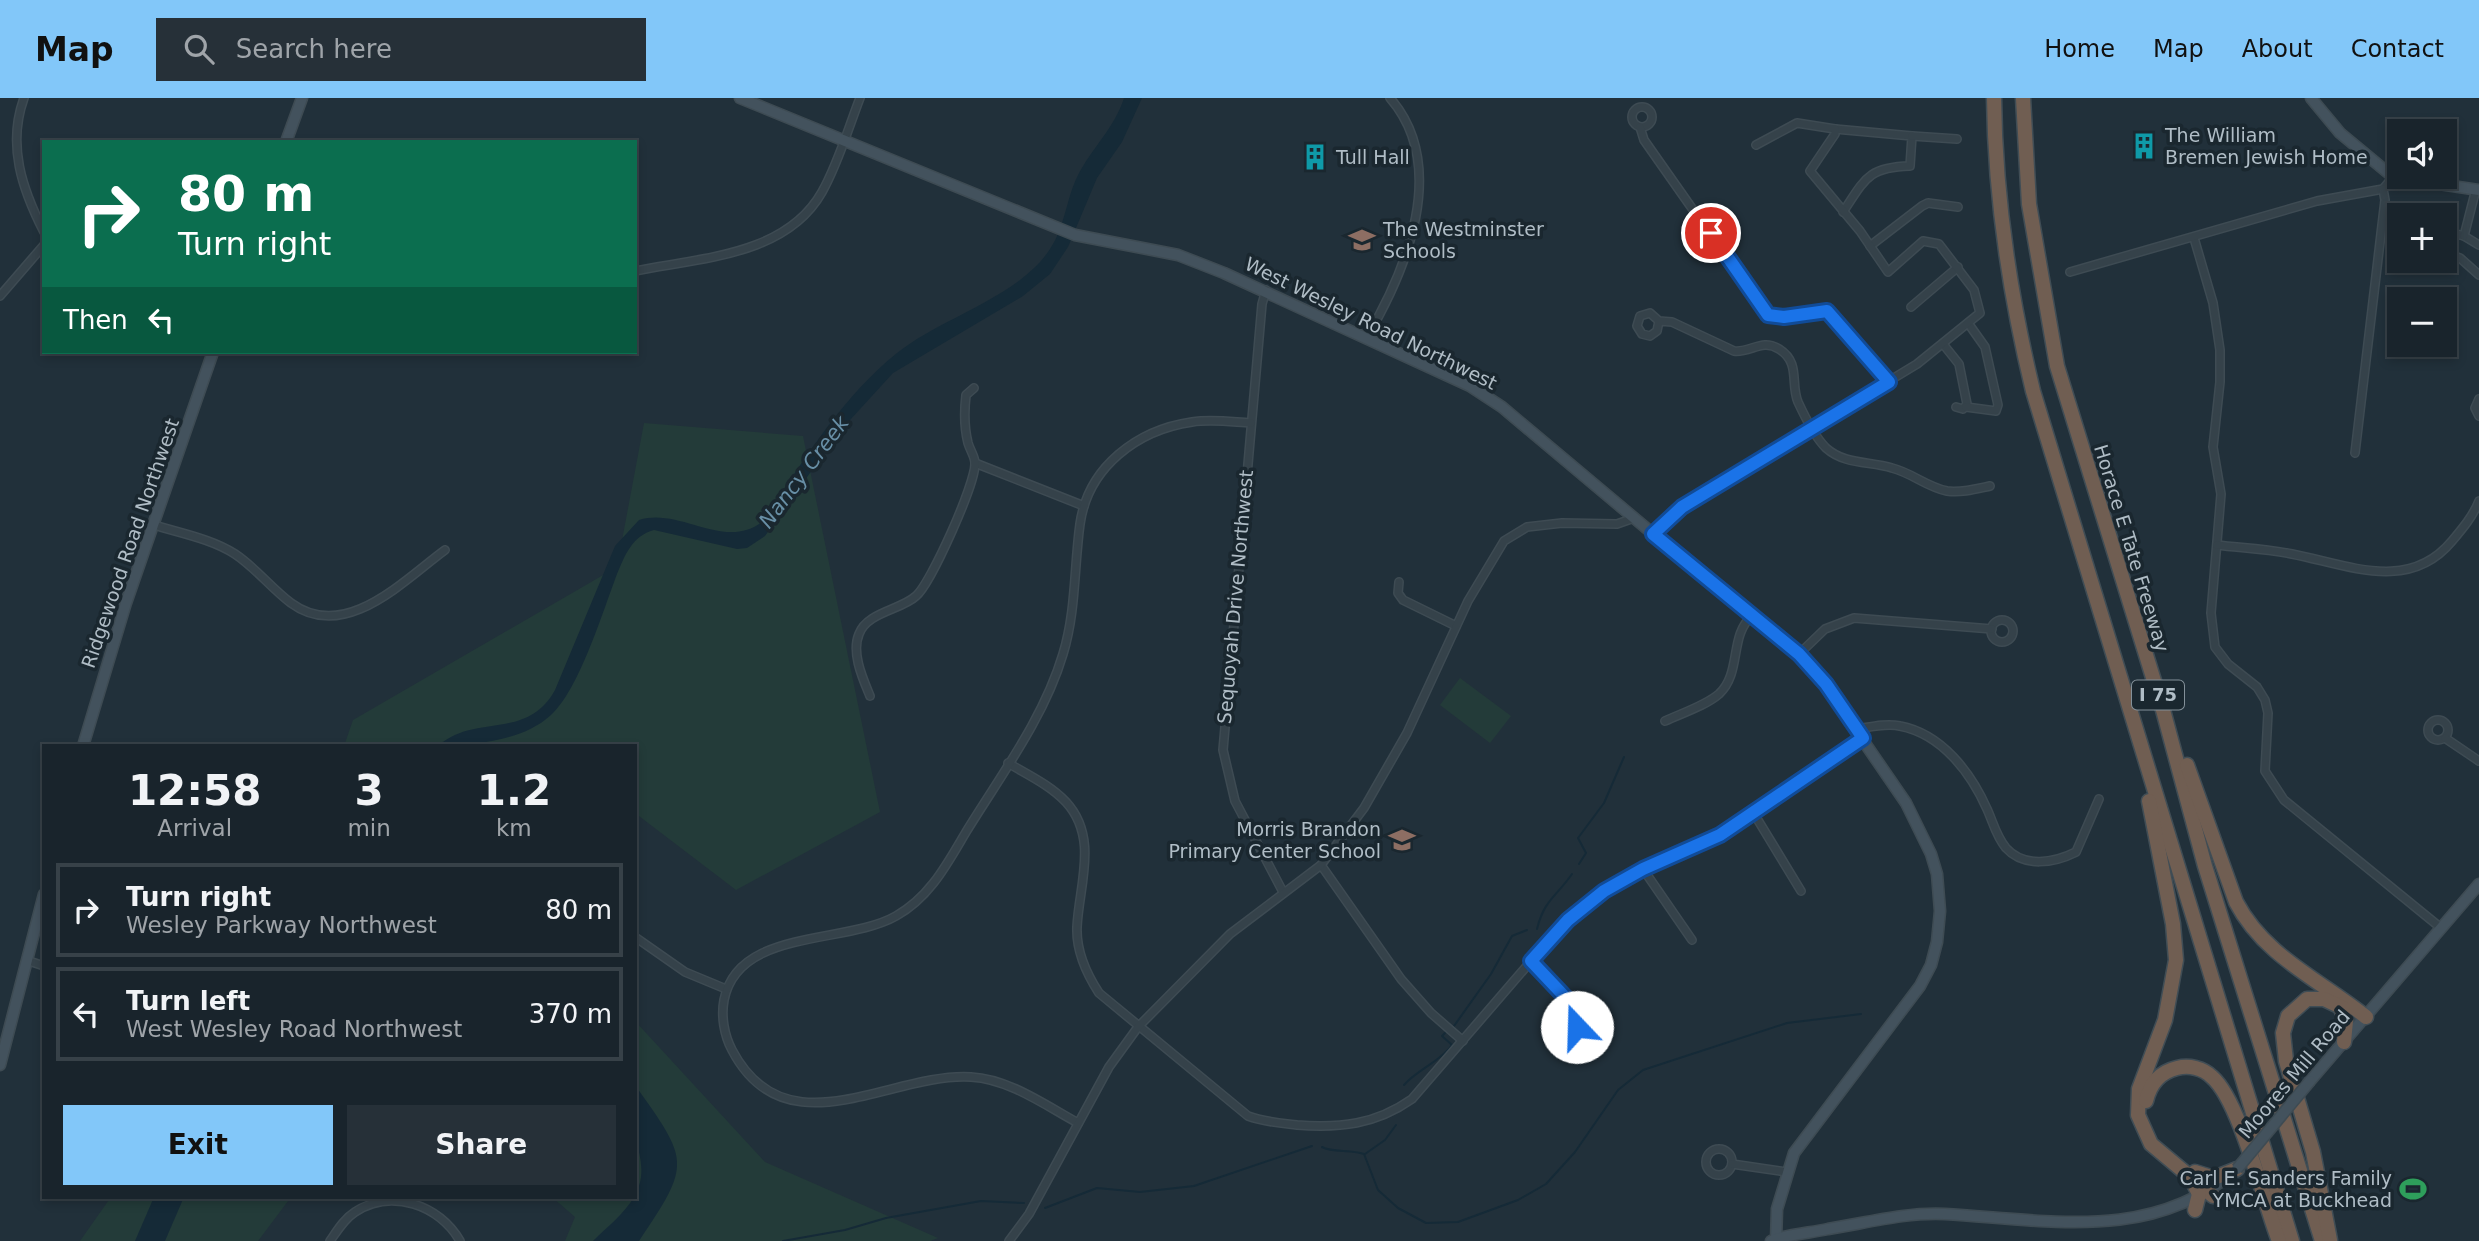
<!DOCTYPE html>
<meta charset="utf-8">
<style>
:root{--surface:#19242c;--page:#263038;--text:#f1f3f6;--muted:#9fa4a9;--line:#374148;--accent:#82c7f9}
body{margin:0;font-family:"DejaVu Sans",sans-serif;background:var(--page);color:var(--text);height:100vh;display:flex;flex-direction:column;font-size:26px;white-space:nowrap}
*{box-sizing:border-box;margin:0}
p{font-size:23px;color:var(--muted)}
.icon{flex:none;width:38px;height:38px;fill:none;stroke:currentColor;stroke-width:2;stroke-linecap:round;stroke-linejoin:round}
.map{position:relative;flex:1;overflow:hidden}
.sheet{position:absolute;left:42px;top:646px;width:595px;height:455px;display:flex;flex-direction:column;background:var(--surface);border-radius:0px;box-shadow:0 4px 10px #0003,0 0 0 2px var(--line)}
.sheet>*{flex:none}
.banner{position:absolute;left:42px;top:42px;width:595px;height:214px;border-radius:0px;box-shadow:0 4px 10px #0003,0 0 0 2px var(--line);background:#0b6e4f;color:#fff;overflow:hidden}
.fabs{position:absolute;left:2387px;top:21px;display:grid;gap:14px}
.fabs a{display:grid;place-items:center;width:70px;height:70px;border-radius:0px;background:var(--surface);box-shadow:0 4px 10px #0003,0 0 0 2px var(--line);font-size:35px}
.pin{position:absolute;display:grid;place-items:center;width:60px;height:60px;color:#fff;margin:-30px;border:4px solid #fff;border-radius:50%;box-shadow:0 2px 7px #0007}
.me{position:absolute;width:77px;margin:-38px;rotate:339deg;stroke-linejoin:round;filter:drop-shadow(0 0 5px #0008)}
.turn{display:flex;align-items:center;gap:24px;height:147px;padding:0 21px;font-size:32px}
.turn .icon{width:91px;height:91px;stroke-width:2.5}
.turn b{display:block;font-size:49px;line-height:60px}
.then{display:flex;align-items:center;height:66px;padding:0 21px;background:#0003;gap:14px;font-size:26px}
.eta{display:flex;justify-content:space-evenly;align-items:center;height:119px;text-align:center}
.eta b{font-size:42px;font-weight:700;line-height:49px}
.button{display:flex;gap:14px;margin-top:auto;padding:14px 21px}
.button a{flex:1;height:80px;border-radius:0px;background:var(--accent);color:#111;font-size:28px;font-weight:700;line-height:80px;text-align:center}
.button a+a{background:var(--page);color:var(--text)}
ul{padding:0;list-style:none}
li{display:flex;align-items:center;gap:21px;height:94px;margin:0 14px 10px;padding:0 7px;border:4px solid var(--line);border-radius:0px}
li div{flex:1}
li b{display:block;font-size:26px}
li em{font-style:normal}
header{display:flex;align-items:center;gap:42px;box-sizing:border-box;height:98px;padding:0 35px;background:var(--accent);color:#111}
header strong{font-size:33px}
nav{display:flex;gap:38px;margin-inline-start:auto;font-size:24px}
.search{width:490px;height:63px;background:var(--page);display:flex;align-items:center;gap:18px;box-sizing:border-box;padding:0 24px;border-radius:0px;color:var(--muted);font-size:26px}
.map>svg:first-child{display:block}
.green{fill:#233b39}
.water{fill:#152a37}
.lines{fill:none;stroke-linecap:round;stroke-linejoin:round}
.stream{stroke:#152a37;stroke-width:2}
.street-casing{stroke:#3e4b53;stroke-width:10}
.secondary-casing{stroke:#3e4b53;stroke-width:13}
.highway-casing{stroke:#404d55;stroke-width:17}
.street{stroke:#35424a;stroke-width:7}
.secondary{stroke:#43525d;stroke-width:10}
.highway{stroke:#705e52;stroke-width:14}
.secondary-bridge-casing{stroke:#3e4b53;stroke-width:13;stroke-linecap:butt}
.secondary-bridge{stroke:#43525d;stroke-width:10}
.route-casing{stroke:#114b97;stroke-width:18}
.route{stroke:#1a73e8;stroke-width:12}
.labels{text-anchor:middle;stroke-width:7;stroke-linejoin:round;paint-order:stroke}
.shield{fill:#1a272f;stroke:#839099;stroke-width:2}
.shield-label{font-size:18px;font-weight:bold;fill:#b0bdc6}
.poi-label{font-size:19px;fill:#b0bdc6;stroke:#1a272f;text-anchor:start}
.street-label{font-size:19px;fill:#b0bdc6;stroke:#1a272f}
.water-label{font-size:21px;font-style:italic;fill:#688fa6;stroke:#1a272f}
</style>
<header>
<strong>Map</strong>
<div class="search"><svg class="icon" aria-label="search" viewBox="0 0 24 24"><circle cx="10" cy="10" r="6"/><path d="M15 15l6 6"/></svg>Search here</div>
<nav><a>Home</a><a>Map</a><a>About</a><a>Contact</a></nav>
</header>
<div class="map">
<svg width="2479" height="1143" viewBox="0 0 2479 1143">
<rect width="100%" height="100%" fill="#21303a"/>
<g class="green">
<path d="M644,325L803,338L880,714L736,792L635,715V648H344L353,622L617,469Z"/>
<path d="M1460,580L1511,618L1490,645L1440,607Z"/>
<path d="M635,923L765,1064L938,1140L930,1143H565L575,1119L552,1099H635Z"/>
<path d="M111,1099H291L258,1143H80Z"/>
</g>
<g class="water">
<path d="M1124,0H1142L1122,44L1097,80L1068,149L1050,176L1023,198L893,275L840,333L765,438L747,450L737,451L654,432C632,438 625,457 617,476C603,513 579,592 551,617C523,643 475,647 438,648C475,615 527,643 555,592L615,448L639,422C680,409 724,453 762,424C804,363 839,302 897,255C942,219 1019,199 1050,151C1065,129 1066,101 1078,77C1092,50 1115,29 1124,0Z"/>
<path d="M635,987C689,1063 692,1065 639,1143H593C607,1129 624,1116 634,1099C647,1077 640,1060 635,1036C632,1021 635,1002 635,987Z"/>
<path d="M154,1099H184L165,1143H135Z"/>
</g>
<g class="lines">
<g class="stream">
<path d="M1579,766L1586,755L1578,740L1604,705L1624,659"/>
<path d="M1537,831C1544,802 1556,799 1572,776"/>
<path d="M1454,928L1491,876L1512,838L1527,832"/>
<path d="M1404,987C1418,971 1440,964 1452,947L1442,938L1445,935"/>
<path d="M1322,1049C1333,1055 1350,1051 1364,1056L1378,1092L1398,1110L1426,1125L1458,1124L1518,1102L1546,1086L1575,1054L1618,992L1643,972L1787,925L1861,916"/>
<path d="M1365,1056L1385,1042L1396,1027"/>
<path d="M1045,1110L1097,1090L1140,1094L1194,1088L1312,1048"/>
<path d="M783,1143L845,1132L886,1120L981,1103L1024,1105"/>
</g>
<g class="street-casing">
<g id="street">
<path d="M24,0C7,47 22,91 44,134"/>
<circle cx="1642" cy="19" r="10"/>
<path d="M1640,29L1644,42L1767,217L1784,219L1827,213L1889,284"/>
<path d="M1835,31L1912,38L1910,68C1868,69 1865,81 1843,114"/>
<path d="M1912,38L1957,41"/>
<path d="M2445,133L2464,138L2479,147"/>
<path d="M2464,138L2476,91"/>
<path d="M2194,140L2213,205L2220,252V284L2213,349L2221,396L2211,515L2215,549L2228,566L2257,589L2265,602L2268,615L2265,673L2284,702L2441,830"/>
<path d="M1870,148L1922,108L1928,105L1958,109"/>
<path d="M2445,155L2460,160L2479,177"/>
<path d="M635,173C699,160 786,158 822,94C838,66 848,31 860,0"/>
<path d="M2070,174L2317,103L2383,91L2393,79"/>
<path d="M1266,192L1262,206L1223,652L1235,703L1283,794"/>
<path d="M0,198L44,147"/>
<path d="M1911,209L1958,169"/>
<path d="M1659,223L1657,233L1650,238L1642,236L1637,228L1640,218L1650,215L1659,223L1672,224L1734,253C1751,255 1762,240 1779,251C1801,265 1790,285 1798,304C1804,317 1816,340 1826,350C1845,367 1870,363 1892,370C1912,375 1927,389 1947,393C1961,395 1976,391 1990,388"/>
<path d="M1367,239C1407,171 1449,68 1390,0"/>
<path d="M1943,246L1959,266L1967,306L1963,311L1956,309"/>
<path d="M2479,301L2475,310L2479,318"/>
<path d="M1966,309L1996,313L1998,307L1985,249L1968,225"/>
<path d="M2355,355L2385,102L2383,91"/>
<path d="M975,365L1084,408"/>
<path d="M154,427C180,435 212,441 235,456C256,470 271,490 291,505C345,545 404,482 445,452"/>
<path d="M1653,436L1681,409L1917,266L1980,215L1974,192L1939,146L1923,143L1888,174L1860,133L1810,73L1835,36V31L1797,25L1756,47"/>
<path d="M2217,447C2242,450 2267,451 2292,456C2348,467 2409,495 2452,443C2463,430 2473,418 2479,403"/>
<path d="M1399,484L1398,495L1403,502L1456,528"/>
<circle cx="2002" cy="533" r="11"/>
<path d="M1799,556L1825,531L1854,520L1992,531"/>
<path d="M870,598C863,581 851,555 859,536C867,514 901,512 916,498C931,485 976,385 975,365C975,359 970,352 968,345C964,329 964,314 966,297L974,290"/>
<circle cx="2438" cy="632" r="10"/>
<path d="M1665,623C1682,615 1705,608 1719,596C1742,575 1729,537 1752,518"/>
<path d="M1857,631C1870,629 1886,625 1900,628C1942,636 1971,675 1987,711C1993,724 1996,738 2006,750C2024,770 2054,765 2076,754L2099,701"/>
<path d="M2445,640L2479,663"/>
<path d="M1008,665C1028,677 1050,687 1066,704C1099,740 1079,787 1077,829C1076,853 1086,875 1099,895L1248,1018C1264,1024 1280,1025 1297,1027C1340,1030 1375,1027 1412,1001L1551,840L1585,807L1623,781L1720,737L1863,640"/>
<path d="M1753,714L1801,793"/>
<path d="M1321,767L1401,881L1431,915L1463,943"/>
<path d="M1643,771L1692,842"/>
<path d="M635,839L685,874L726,891"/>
<path d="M26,862L44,868"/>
<path d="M1531,863L1582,918"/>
<circle cx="1589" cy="928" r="12"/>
<path d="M1078,1025C1045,1007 1009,981 971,979C891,974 786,1055 732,952C724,937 721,918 724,902C738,830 845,847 896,818C930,799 947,766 966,734C1001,677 1044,620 1063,556C1076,514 1074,469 1080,426C1088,369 1137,332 1192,324C1212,321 1232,324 1251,325"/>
<circle cx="1719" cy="1064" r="13"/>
<path d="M1732,1066L1787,1074"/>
<path d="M330,1143C337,1133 344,1121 355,1114C391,1090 440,1107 460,1143"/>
<path d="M1009,1143L1029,1116L1109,969L1138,929L1230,836L1321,767L1364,710L1407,635L1468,503L1504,443L1527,429L1562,425L1617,426L1634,420"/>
</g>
</g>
<g class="secondary-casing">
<g id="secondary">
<path d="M740,0L1075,137L1178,157L1224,175L1470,288L1502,309L1814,571L1906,705L1931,756L1937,776L1940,813L1937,844L1931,867L1920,888L1794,1055L1777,1111L1776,1143"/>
<path d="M2311,0L2340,35L2393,79L2479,92"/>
<path d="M286,44L302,0"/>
<path d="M83,648L126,505L213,254"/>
<path d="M0,967L44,796"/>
<path d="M2310,983L2479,786"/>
<path d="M1771,1143C1788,1136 1810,1135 1828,1131C1866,1125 1906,1114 1945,1116C2055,1123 2151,1143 2235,1073"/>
</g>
</g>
<g class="highway-casing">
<g id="highway">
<path d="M1994,0C1995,99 2010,198 2033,293L2292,1143"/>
<path d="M2023,0L2029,106L2057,268L2163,612L2205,768L2322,1143"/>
<path d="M2187,667L2236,804C2264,858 2320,882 2366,919"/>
<path d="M2149,703L2173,826L2176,862L2165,922L2139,991L2138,1017L2151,1046L2213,1098"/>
<path d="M2339,906L2346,923L2344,944"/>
<path d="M2146,1003C2150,986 2160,974 2177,970C2189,967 2203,970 2212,979C2240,1003 2264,1105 2279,1143"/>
<path d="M2195,1074L2214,1080L2237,1071"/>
<path d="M2192,1082L2199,1096L2195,1112"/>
<path d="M2330,1142L2313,1054L2286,963L2283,935L2288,918L2307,901H2324L2343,910"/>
</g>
</g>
<use href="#street" class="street"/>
<use href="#secondary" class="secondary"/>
<use href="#highway" class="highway"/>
<g class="secondary-bridge-casing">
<path id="secondary-bridge" d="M2237,1071L2310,983"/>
</g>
<use href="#secondary-bridge" class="secondary-bridge"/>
</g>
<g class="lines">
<g class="route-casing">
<path id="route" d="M1577,929L1583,918L1531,863L1568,822L1604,793L1643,771L1720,737L1863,640L1826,586L1799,556L1653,436L1682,409L1889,284L1827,213L1784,219L1768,217L1711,135"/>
</g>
<use href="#route" class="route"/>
</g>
<defs>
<g id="building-bare" transform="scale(2.1)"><path d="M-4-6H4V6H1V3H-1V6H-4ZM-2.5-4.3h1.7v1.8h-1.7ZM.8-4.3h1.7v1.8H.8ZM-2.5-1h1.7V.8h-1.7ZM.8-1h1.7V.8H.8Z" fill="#0f9aa8" stroke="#1a272f" stroke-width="2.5" paint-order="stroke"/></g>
<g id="school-bare" transform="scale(2.1)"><path d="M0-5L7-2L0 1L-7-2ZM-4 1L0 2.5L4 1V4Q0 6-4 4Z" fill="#8d6e63" stroke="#1a272f" stroke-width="2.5" paint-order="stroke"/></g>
<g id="stadium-bare" transform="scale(2.1)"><path d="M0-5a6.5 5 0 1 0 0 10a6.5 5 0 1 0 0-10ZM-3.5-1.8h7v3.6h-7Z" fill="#2e9e5b" stroke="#1a272f" stroke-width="2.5" paint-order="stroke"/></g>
</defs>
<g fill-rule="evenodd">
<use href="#building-bare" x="2144" y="48"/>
<use href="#building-bare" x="1315" y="59"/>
<use href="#school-bare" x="1362" y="142"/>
<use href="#school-bare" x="1402" y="742"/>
<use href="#stadium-bare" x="2413" y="1091"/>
</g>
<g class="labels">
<rect class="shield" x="2132" y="582.5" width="52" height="29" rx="5"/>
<g class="shield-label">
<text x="2158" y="603">I 75</text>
</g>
<g class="poi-label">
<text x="2165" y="44">The William<tspan x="2165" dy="22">Bremen Jewish Home</tspan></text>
<text x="1336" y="66">Tull Hall</text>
<text x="1383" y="138">The Westminster<tspan x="1383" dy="22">Schools</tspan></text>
<text x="1381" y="738" text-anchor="end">Morris Brandon<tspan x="1381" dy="22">Primary Center School</tspan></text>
<text x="2392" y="1087" text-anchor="end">Carl E. Sanders Family<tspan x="2392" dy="22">YMCA at Buckhead</tspan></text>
</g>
<g class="street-label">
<text transform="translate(1371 225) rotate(26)" y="7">West Wesley Road Northwest</text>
<text transform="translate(130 445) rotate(-71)" y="7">Ridgewood Road Northwest</text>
<text transform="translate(2132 450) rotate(73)" y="7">Horace E Tate Freeway</text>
<text transform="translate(1235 499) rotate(-85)" y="7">Sequoyah Drive Northwest</text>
<text transform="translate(2294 976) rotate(-50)" y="7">Moores Mill Road</text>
</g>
<g class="water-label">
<text transform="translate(804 374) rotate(-53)" y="7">Nancy Creek</text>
</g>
</g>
</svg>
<div class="fabs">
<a><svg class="icon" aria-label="sound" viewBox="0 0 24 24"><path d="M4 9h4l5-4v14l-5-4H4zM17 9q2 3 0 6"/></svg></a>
<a>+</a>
<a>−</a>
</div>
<div class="pin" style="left:1711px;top:135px;background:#d93025"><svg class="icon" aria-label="arrive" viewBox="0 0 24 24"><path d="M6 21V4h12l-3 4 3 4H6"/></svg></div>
<svg class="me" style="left:1577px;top:929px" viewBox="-20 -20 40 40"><circle r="19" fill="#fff"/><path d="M0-13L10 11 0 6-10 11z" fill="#1a73e8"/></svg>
<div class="banner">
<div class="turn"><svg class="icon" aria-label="right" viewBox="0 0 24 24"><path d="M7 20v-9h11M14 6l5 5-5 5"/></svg><div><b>80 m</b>Turn right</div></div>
<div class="then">Then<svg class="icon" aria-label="left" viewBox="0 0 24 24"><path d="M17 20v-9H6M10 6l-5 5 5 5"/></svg></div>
</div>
<section class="sheet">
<div class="eta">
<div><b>12:58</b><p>Arrival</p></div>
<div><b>3</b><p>min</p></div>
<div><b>1.2</b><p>km</p></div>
</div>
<ul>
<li><svg class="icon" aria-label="right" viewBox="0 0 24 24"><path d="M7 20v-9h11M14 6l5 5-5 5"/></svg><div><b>Turn right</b><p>Wesley Parkway Northwest</p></div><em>80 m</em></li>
<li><svg class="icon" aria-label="left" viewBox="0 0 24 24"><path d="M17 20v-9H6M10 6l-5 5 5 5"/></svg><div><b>Turn left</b><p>West Wesley Road Northwest</p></div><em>370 m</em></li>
</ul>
<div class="button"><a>Exit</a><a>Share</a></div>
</section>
</div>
